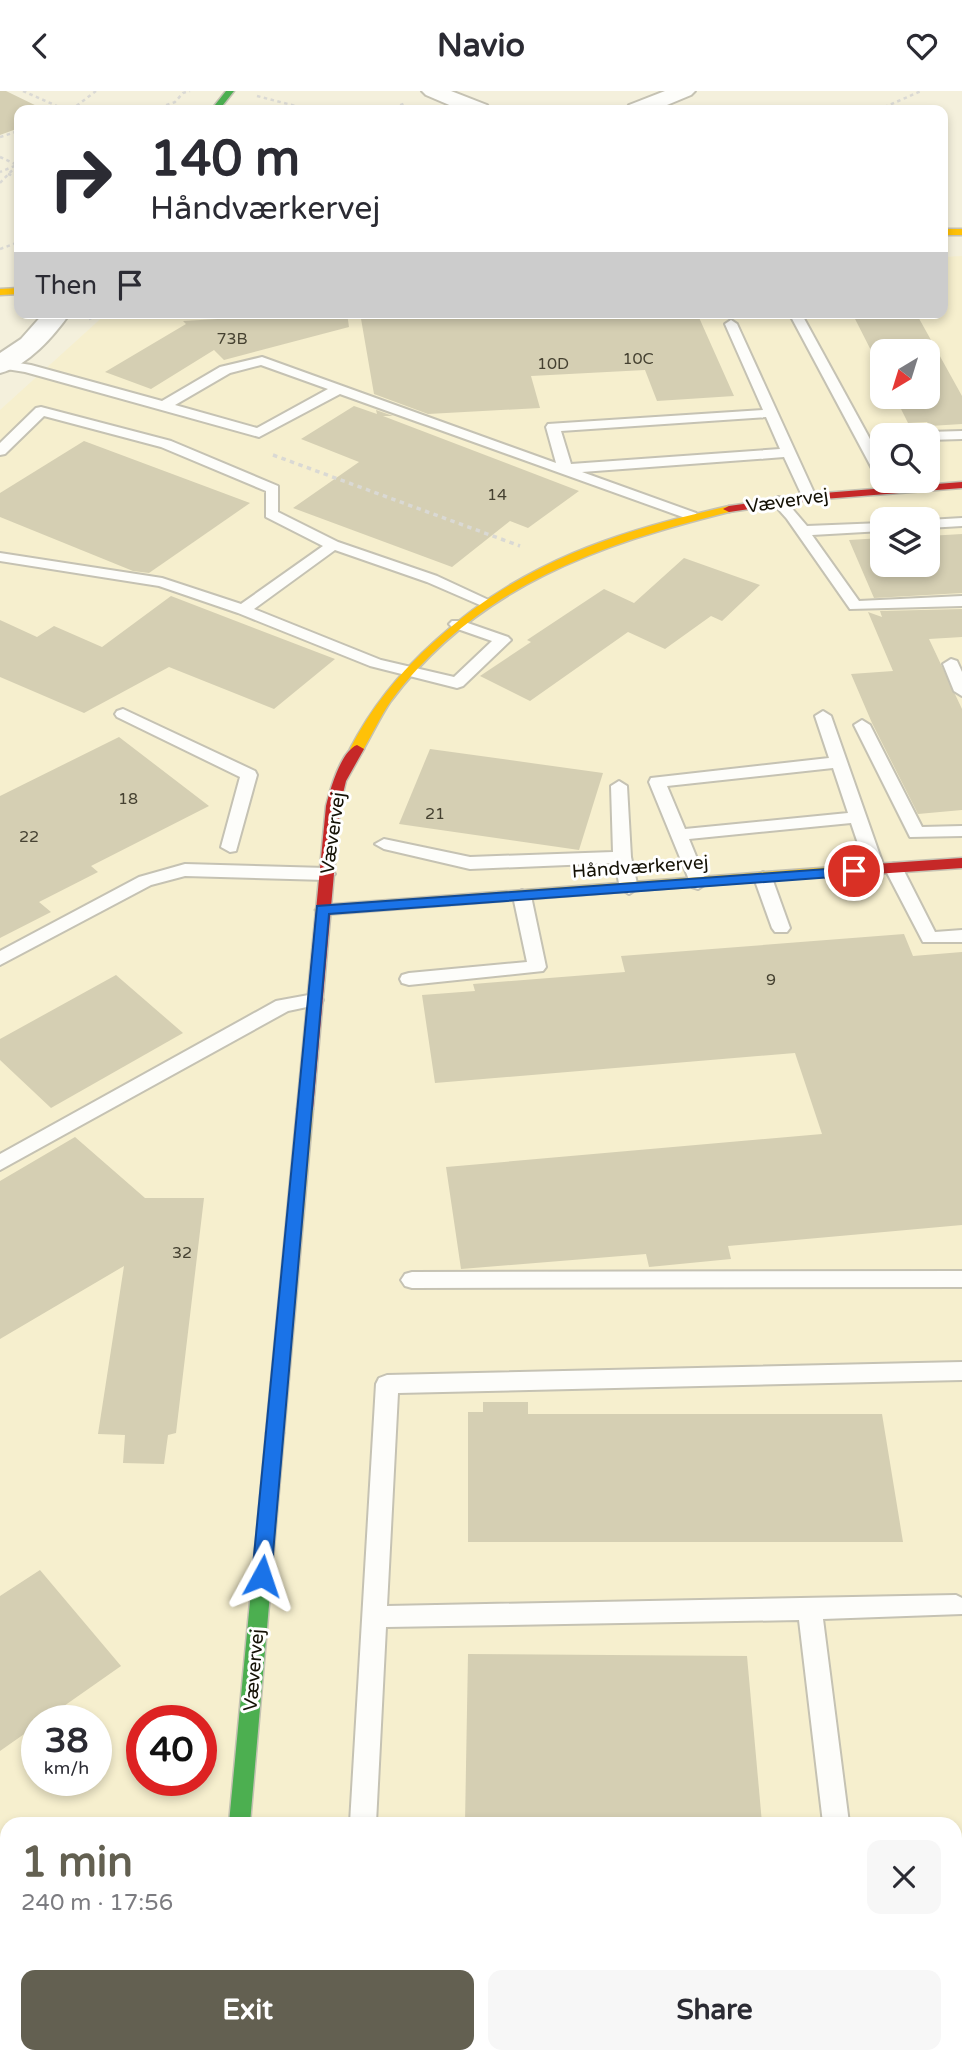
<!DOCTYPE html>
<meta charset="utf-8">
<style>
:root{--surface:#fff;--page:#f7f7f7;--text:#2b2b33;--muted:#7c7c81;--accent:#636051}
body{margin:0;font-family:"Varela Round",sans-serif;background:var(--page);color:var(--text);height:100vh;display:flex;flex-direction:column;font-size:26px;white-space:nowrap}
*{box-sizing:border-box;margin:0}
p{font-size:23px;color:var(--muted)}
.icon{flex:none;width:38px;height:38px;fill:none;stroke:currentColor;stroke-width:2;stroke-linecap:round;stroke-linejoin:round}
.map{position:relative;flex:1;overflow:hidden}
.sheet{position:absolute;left:0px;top:1726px;width:962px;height:247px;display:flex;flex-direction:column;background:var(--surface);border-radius:21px 21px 0 0;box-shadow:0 4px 10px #0003}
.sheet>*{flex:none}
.top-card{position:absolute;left:14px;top:14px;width:934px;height:214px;border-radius:14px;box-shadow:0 4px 10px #0003;background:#fff;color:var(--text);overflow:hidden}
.needle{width:46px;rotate:218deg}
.tools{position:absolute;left:870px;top:248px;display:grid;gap:14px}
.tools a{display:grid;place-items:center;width:70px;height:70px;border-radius:14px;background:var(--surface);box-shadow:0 4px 10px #0003;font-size:35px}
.speed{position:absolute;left:21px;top:1614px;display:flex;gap:14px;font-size:35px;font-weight:700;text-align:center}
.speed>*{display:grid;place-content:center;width:91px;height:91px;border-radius:50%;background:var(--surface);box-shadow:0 4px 10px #0003;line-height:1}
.speed small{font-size:18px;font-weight:400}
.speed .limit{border:10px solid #d22;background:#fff;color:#111}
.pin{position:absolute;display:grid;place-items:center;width:60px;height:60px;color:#fff;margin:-30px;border:4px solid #fff;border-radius:50%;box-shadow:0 2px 7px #0007}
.me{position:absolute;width:77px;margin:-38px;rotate:5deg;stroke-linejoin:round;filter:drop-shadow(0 0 5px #0008)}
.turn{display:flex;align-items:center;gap:24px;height:147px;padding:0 21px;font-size:32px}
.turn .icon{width:91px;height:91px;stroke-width:2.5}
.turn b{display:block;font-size:49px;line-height:60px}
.then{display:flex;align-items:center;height:66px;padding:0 21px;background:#0003;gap:14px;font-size:26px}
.round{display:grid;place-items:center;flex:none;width:74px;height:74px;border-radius:14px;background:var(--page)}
.overview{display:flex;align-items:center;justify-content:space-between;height:119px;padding:0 21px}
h1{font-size:42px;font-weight:700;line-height:52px;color:var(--accent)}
.cta{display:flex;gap:14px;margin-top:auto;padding:14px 21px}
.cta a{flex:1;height:80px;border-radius:14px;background:var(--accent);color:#fff;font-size:28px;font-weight:700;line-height:80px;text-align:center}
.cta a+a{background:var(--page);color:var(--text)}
header{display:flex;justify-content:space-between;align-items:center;height:91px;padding:0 21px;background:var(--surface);font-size:32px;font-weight:700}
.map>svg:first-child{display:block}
.built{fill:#f6efce;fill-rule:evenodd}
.building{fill:#d5cfb3}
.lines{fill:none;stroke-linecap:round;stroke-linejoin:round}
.lane-casing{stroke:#c5c2b3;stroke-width:4}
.street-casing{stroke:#c5c2b3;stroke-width:4}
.fast-casing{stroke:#c5c2b3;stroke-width:3}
.slow-casing{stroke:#c5c2b3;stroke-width:3}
.jam-casing{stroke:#c5c2b3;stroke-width:3}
.path-far1{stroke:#dad9d4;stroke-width:2.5;stroke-dasharray:3.5 3.5;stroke-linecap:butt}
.path{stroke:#dad9d4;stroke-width:3.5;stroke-dasharray:4.5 4.5;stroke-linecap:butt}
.lane{fill:#fdfdfa;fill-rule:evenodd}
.street{fill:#fdfdfa;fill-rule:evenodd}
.fast{fill:#4caf50;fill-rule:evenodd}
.slow{fill:#ffc107;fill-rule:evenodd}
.jam{fill:#c62828;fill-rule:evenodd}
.route{fill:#1a73e8;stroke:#114b97;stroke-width:2}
.labels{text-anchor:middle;stroke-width:6;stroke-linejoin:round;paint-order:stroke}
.number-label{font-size:16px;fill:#454131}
.street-label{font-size:19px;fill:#151206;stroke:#fff}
</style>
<header><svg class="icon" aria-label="back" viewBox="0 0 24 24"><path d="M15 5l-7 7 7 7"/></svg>Navio<svg class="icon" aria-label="heart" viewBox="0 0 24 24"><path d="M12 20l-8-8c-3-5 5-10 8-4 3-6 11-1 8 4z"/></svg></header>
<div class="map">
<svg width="962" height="1971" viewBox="0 0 962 1971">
<rect width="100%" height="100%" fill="#f4f0dc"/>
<path class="built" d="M962,165V1971H0V319L107,222H943V166ZM882,261H928V306H882ZM882,345H928V390H882ZM882,429H928V474H882ZM37,1629H96V1689H37ZM142,1629H201V1689H142ZM7,1732H956V1965H7Z"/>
<g class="building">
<path d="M0,0H6L45,19H19V37L0,44Z"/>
<path d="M322,222H347L349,236L224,269L214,259L151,298L105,281L186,233L183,230Z"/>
<path d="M360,222H697L734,305L657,310L645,279L531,285L540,317L428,323L374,303Z"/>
<path d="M852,222H916L962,305V333L930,335L927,331L908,332L895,306H928V261H882V281Z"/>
<path d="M354,315L377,323L376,319L393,325H383L579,400L528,437L510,430L452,476L293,417L359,371L301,348Z"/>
<path d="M84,350L250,412L149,482L133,480L0,426V402Z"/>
<path d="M962,443V502L874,507L849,449L882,447V474H928V445Z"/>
<path d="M684,467L760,494L722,530L711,525L665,558L628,541L530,610L480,585L531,551L527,549L604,498L634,512Z"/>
<path d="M171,505L335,568L274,618L169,576L84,622L0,586V529L37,546L54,535L102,556Z"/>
<path d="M962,518V546L929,548L962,618V719L918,723L872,632L851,583L893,580L868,521L882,526L880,520Z"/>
<path d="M119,646L209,715L91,775L98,781L39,811L51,821L0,847V705Z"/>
<path d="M430,658L603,682L579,759L399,733Z"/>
<path d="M904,843L913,865L962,861V1134L728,1155L731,1168L649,1176L646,1163L461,1178L446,1076L822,1043L795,962L435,992L422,904L475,900L473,893L625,881L621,865Z"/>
<path d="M116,884L183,942L51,1017L0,969V948Z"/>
<path d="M75,1046L145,1107H204L176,1342L168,1344L164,1373L123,1372L125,1344L98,1343L124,1175L0,1248V1090Z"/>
<path d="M483,1311H528V1323H882L903,1451H468V1321H483Z"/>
<path d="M40,1479L121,1575L44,1629H37V1634L0,1660V1505Z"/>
<path d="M468,1563L747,1565L762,1732H465Z"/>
</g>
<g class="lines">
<g class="lane-casing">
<g id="lane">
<path d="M789,222H801L882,370V387L875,383Z"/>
<path d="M731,229L737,233L816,406L814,409H804L784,366L582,381L696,422L698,425L691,429L340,303L259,346L25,281L0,277V269L31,274L162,310L220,276L262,266L556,372L546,336L548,333L763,319L725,233ZM261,274L328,298L257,337L175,314L230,282ZM766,326L780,358L571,373L561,340Z"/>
<path d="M41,316L171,350L278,395V421L338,451L437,485L493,511L490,514H480L427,491L335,459L254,518L381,569L454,586L492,550L452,536L449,533L452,530H462L508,546L511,549L463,595L457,597L370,575L238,522L159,495L0,470V462L162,487L241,513L323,455L266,426V400L161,356L44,325L5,363L0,364V352L36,317Z"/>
<path d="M962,340V348L928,349V345H921L928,341Z"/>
<path d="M778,406L783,407L807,435L882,432V440L812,444L859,510L962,505V515L850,518L787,428L771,410Z"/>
<path d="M962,427V435L928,437V429Z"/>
<path d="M951,568L957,570L962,581V605L954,600L943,573Z"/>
<path d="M123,618L255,680L257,684L236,760L230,761L221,756L240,686L117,626L115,623L117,620Z"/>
<path d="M823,620L831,625L885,779L882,783L876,785L867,779L851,732L689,748L707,792L698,798L692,796L649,691L651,687L829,667L815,625ZM833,677L848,722L685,738L667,695Z"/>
<path d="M862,629L870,634L922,736L962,735V745L910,746L854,634Z"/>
<path d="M619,690L627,695L631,766L638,797L629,803L620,797L615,772L470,778L384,758L375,753L384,748L470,766L613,761L611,695Z"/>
<path d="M894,772L903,778L935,841L962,839V851H923L885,778Z"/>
<path d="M185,773L326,777L335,783L326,789L185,785L151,794L0,874V860L139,786Z"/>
<path d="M763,781L772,787L790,837L787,841H775L772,837L754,787Z"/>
<path d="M522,799L531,805L546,876L543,880L409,894L402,892L400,888L402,884L409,882L527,871L513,805Z"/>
<path d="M314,903L321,905L323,909L321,913L288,920L0,1079V1063L276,910Z"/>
<path d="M962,1180V1196L412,1197L405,1195L401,1189L405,1183L412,1181Z"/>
<path d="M962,1271V1289L398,1302L387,1515L956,1504L962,1507V1523L823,1528L849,1732H823L799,1529L386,1536L376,1732H350L376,1293L379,1287L387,1284Z"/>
<path d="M325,1965H353L352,1971H324Z"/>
</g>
</g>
<g class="street-casing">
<g id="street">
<path d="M422,0H451L487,14L490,19H461L426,4Z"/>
<path d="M665,0H695L691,4L655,19H626L629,14Z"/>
<path d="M44,222H70C54,245 28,275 0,282V262L21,248Z"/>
<rect x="190" y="1965" width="56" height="6"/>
</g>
</g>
<g class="fast-casing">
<g id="fast">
<path d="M226,0H234L219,19H211Z"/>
<path d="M275,1334L281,1337L284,1342L250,1732H229L266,1342L269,1337Z"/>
</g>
</g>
<g class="slow-casing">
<g id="slow">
<rect x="943" y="138" width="19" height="6"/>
<path d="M19,197V203L0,204V198Z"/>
<path d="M729,415L735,418L733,420C600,453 477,495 391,610C380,626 372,644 362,661L357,662L350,658C372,615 400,581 436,549C522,471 618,440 729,415Z"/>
<path d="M861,774L868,779L866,782L322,824L315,819L322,814Z"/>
<path d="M305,1012L313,1018L284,1342L281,1347L275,1350L269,1347L266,1342L297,1018Z"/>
</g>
</g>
<g class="jam-casing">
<g id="jam">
<path d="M962,391V397L811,409L729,421L723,418L729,415L811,403Z"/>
<path d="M357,654L364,658L346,690L340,715L313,1018L305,1024L297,1018L326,715C330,699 341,660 357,654Z"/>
<path d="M962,767V777L861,784L854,779L861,774Z"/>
</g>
</g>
<g class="path-far1">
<path d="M23,0L66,19"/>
<path d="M257,5L311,19"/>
<path d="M71,19L96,0"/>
<path d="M153,19L175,11L183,2L190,0"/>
<path d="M387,19L406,12"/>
<path d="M878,19L921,0"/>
<path d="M0,46L19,40"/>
<path d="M0,66L17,74L0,81"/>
<path d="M8,83L19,87"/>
<path d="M0,92L19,72"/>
<path d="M0,158L19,151"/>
<path d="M89,228L102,222"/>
</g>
<path class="path" d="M273,364L520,455"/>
<use href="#lane" class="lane"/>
<use href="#street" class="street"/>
<use href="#fast" class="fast"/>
<use href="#slow" class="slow"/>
<use href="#jam" class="jam"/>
</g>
<path class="route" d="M854,776L859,777L861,780L859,784L329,823L271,1485L269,1491L262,1494L255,1491L252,1485L317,815Z"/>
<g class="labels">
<g class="number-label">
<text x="232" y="253">73B</text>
<text x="638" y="273">10C</text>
<text x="553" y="278">10D</text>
<text x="497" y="409">14</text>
<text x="128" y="713">18</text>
<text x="435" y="728">21</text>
<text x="29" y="751">22</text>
<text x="771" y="894">9</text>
<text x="182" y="1167">32</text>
</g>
<g class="street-label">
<text transform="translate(787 409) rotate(-8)" y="7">Vævervej</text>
<text transform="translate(332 742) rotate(-82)" y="7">Vævervej</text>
<text transform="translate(640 775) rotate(-4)" y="7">Håndværkervej</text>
<text transform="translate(253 1579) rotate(-85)" y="7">Vævervej</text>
</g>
</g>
</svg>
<div class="tools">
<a><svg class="needle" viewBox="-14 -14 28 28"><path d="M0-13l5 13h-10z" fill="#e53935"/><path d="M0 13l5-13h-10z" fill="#7c7c81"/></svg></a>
<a><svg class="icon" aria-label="search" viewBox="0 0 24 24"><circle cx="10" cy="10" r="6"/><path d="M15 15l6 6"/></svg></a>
<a><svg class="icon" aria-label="layers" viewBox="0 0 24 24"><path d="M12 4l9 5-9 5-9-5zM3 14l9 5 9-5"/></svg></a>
</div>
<div class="speed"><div>38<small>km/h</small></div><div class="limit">40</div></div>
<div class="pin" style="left:854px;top:780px;background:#d93025"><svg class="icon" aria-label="arrive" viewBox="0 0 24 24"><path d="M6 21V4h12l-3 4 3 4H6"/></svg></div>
<svg class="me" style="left:262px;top:1485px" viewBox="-20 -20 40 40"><path d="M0-17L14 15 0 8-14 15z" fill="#1a73e8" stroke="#fff" stroke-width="4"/></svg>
<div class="top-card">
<div class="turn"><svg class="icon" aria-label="right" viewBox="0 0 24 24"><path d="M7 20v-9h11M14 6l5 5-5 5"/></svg><div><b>140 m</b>Håndværkervej</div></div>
<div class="then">Then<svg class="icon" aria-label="arrive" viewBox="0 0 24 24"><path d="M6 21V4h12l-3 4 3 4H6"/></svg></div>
</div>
<section class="sheet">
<div class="overview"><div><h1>1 min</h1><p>240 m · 17:56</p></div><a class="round"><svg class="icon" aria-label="close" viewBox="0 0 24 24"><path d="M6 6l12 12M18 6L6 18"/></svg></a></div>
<div class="cta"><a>Exit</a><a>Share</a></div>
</section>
</div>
